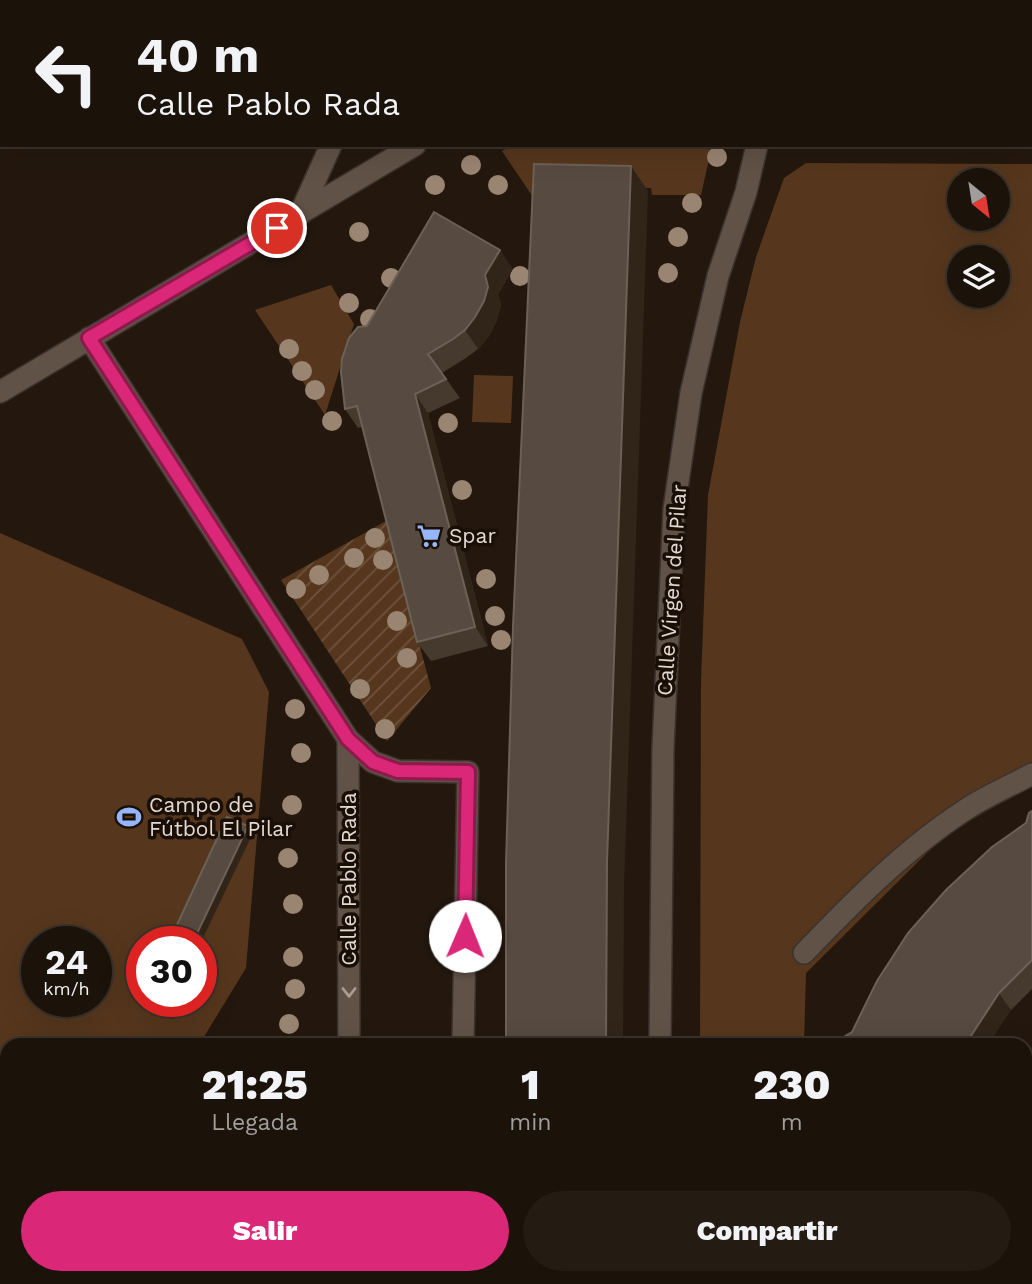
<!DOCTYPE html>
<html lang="es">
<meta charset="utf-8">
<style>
:root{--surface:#1b120a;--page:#241b13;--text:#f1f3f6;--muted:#a09e9c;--line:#39322b;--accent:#db2777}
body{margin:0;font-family:"Work Sans",sans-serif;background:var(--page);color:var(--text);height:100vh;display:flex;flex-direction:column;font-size:26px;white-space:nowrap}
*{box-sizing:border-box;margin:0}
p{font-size:23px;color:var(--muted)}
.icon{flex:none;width:38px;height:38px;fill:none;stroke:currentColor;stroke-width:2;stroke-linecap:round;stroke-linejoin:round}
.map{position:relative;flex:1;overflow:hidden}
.details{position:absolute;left:0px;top:1038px;width:1032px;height:247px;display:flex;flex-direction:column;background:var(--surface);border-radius:21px 21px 0 0;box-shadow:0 7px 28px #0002,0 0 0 2px var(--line)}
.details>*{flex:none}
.top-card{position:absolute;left:0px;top:0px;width:1032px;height:147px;box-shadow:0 7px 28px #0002,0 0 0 2px var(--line);background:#1b120a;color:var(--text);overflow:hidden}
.needle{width:46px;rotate:150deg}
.buttons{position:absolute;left:947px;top:168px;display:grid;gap:14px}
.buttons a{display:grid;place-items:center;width:63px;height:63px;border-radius:50%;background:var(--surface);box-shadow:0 7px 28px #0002,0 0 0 2px var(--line);font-size:35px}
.speed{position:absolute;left:21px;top:926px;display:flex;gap:14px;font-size:35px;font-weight:700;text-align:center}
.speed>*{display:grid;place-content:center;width:91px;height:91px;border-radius:50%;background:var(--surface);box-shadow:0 7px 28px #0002,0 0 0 2px var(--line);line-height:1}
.speed small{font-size:18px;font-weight:400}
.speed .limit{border:10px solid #d22;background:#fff;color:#111}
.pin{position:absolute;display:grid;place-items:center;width:60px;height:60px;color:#fff;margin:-30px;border:4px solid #fff;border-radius:50%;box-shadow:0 2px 7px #0007}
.me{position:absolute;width:77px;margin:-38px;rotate:1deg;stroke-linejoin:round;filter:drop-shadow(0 0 5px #0008)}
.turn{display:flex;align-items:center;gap:24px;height:147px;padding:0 21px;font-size:32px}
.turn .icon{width:91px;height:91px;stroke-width:2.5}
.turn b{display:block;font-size:49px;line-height:60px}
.eta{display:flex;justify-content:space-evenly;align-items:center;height:119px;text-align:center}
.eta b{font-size:42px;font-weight:800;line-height:49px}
.button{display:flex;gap:14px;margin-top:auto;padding:14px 21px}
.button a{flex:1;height:80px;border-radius:42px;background:var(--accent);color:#fff;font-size:28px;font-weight:800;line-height:80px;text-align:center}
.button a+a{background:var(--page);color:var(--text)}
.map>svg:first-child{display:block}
.green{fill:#56371d;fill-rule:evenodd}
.garden{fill:url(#garden-furrows)}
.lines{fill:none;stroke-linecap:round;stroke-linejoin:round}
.street-casing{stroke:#3c332e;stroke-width:24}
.street{stroke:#615247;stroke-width:21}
.tree{fill:#9a8472}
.wall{fill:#46392e}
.shaded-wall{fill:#31251a}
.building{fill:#574a40;stroke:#6c6157;stroke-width:2}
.oneway{stroke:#a89c93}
.route-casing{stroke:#8e194d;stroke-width:18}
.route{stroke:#db2777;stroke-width:12}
.labels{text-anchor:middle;stroke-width:7;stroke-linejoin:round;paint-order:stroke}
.poi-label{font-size:21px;fill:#e2d9d2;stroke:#1a0f06;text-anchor:start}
.street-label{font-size:21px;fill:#e2d9d2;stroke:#1a0f06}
</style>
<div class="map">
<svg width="1032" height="1284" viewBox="0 0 1032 1284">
<defs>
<pattern id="garden-furrows" width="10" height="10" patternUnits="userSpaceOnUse" patternTransform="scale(1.75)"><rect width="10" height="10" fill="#56371d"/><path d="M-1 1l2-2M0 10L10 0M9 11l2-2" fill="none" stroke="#6e533d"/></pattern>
</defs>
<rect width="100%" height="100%" fill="#24180e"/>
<g class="green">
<path d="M512,145H709L710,155L701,195H652L651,188L549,186L535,200L502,151Z"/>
<path d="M806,163L1032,164V785L945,835L806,973L804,1045H700L701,682L708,495L740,322L756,257L784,178ZM959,180H998V219H959ZM959,257H998V296H959Z"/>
<path d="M331,285L354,324L325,415L255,310Z"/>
<path d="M474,375L513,376L511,423L472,422Z"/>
<path d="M0,533L242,639L269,692L246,968L199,1045H7V1070L0,1067ZM37,942H96V1001H37ZM142,942H201V1001H142Z"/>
<path d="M198,1278H400L398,1284H197Z"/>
</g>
<path class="garden" d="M386,521L431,688L387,741L281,580Z"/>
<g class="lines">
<g class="street-casing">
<g id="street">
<path d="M399,2L400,0"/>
<path d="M1031,129H1032"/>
<path d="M300,214L331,145"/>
<path d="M89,338L348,739"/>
<path d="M0,392L415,145"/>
<path d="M804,953C854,901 905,849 965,810C986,796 1010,786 1032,774"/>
<path d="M349,1045L348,739L373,762L398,771L468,772L463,1045"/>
<path d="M660,1045L663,748L674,509L691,393L718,276L746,192L757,145"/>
<path d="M991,1278L992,1284"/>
<path d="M436,1284L438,1278"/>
<path d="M655,1284V1278"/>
<path d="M724,1284L725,1278"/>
</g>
</g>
<use href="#street" class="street"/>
</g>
<g class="tree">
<circle cx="717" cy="157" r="10"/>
<circle cx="471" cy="165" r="10"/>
<circle cx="435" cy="185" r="10"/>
<circle cx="498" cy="185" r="10"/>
<circle cx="692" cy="203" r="10"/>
<circle cx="359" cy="232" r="10"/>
<circle cx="678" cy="237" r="10"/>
<circle cx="668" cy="273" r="10"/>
<circle cx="520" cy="276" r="10"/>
<circle cx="391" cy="278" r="10"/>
<circle cx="349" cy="303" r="10"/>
<circle cx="370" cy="319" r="10"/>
<circle cx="289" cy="349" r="10"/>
<circle cx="302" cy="371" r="10"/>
<circle cx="315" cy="390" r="10"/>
<circle cx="332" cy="421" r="10"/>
<circle cx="448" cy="423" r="10"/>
<circle cx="462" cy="490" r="10"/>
<circle cx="375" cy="538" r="10"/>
<circle cx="354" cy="558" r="10"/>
<circle cx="383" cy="560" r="10"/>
<circle cx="319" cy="575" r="10"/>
<circle cx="486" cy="579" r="10"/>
<circle cx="296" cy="589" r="10"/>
<circle cx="495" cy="616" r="10"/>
<circle cx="397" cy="621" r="10"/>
<circle cx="501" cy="640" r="10"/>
<circle cx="407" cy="658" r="10"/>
<circle cx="360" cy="689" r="10"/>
<circle cx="295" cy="709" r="10"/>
<circle cx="385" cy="729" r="10"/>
<circle cx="301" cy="753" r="10"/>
<circle cx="292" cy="805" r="10"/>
<circle cx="288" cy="858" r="10"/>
<circle cx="293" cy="904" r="10"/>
<circle cx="293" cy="957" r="10"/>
<circle cx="295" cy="989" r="10"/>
<circle cx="289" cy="1024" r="10"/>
</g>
<g class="wall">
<path d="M744,0H828V2H745Z"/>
<path d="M513,269L498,294L501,305L497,320L489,336L478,349L466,358L442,373L460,398L428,413L488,646L431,661L417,642L362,427L358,428L345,409L367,326Z"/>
<path d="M1032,811V989L1011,1010L852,1032L1026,823Z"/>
<path d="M172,1001L164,1019L143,1009L139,1002Z"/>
</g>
<g class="shaded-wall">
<path d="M806,0H828V2H807Z"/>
<path d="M631,166L648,191L624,886L623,1045H606L607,862Z"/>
<path d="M500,250L513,269L498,294L501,305L497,320L489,336L478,349L465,330L485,275Z"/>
<path d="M415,394L428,413L488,646L475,627Z"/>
<path d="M248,826L253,833L201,942H193Z"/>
<path d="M999,993L1011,1010L988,1045H965Z"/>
<path d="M165,1001H172L164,1019L159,1013Z"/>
<path d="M574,1278H607L605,1284H573Z"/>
<path d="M927,1278H936L937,1284H928Z"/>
</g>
<g class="building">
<path d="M534,164L631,166L607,862L606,1045H506V864L513,627Z"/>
<path d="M434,212L500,250L485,275L488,287L484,301L475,317L465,330L453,339L428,354L446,379L415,394L475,627L417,642L357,406L345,409L341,372L342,359L349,338L358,327L367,326Z"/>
<path d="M1032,811V960L999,993L965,1045H841L844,1037L852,1032L877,981L908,933L946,890L992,847L1026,823L1029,813Z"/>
<path d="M227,817L248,826L193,942H169Z"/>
<path d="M142,996V1001H165L159,1013L139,1002Z"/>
<path d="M1032,1087V1284H999L997,1278H1026V1099Z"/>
<path d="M450,1278H574L573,1284H448Z"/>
<path d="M807,1278H927L928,1284H807Z"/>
</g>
<defs><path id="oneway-chevron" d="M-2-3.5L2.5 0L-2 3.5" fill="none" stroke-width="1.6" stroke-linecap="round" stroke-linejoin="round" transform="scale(1.75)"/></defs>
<use class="oneway" href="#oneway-chevron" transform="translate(349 992) rotate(90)"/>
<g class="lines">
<g class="route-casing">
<path id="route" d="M277,228L89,338L348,739L373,762L398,771L468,772L465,936"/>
</g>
<use href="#route" class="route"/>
</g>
<defs>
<g id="supermarket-bare" transform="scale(1.89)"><path d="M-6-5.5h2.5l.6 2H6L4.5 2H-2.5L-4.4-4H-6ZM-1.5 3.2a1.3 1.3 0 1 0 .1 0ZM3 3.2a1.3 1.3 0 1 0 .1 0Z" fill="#95b6fd" stroke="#1a0f06" stroke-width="2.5" paint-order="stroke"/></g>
<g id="stadium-bare" transform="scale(1.89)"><path d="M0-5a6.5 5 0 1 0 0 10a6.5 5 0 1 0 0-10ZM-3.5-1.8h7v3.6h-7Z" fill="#95b6fd" stroke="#1a0f06" stroke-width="2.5" paint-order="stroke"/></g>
</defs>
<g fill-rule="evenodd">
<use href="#supermarket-bare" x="429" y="536"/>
<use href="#stadium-bare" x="129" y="817"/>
</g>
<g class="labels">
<g class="poi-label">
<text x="449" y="543">Spar</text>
<text x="149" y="812">Campo de<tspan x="149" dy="24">Fútbol El Pilar</tspan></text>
</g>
<g class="street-label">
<text transform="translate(672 590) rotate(-86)" y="7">Calle Virgen del Pilar</text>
<text transform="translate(349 879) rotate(-90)" y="7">Calle Pablo Rada</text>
</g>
</g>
</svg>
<div class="buttons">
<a><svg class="needle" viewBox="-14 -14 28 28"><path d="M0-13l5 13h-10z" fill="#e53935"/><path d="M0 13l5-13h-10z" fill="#a09e9c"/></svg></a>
<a><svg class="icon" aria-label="layers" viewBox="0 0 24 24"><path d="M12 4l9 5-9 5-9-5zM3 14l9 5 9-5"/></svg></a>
</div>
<div class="speed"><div>24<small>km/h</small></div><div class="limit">30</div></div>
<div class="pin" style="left:277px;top:228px;background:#d93025"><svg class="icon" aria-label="arrive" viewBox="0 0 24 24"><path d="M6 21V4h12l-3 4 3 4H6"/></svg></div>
<svg class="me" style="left:465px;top:936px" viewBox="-20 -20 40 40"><circle r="19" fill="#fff"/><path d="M0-13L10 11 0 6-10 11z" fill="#db2777"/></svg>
<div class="top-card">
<div class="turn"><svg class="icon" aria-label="left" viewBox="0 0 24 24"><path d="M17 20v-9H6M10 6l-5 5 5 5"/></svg><div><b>40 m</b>Calle Pablo Rada</div></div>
</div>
<section class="details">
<div class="eta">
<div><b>21:25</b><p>Llegada</p></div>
<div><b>1</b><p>min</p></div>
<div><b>230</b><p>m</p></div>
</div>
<div class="button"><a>Salir</a><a>Compartir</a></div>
</section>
</div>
